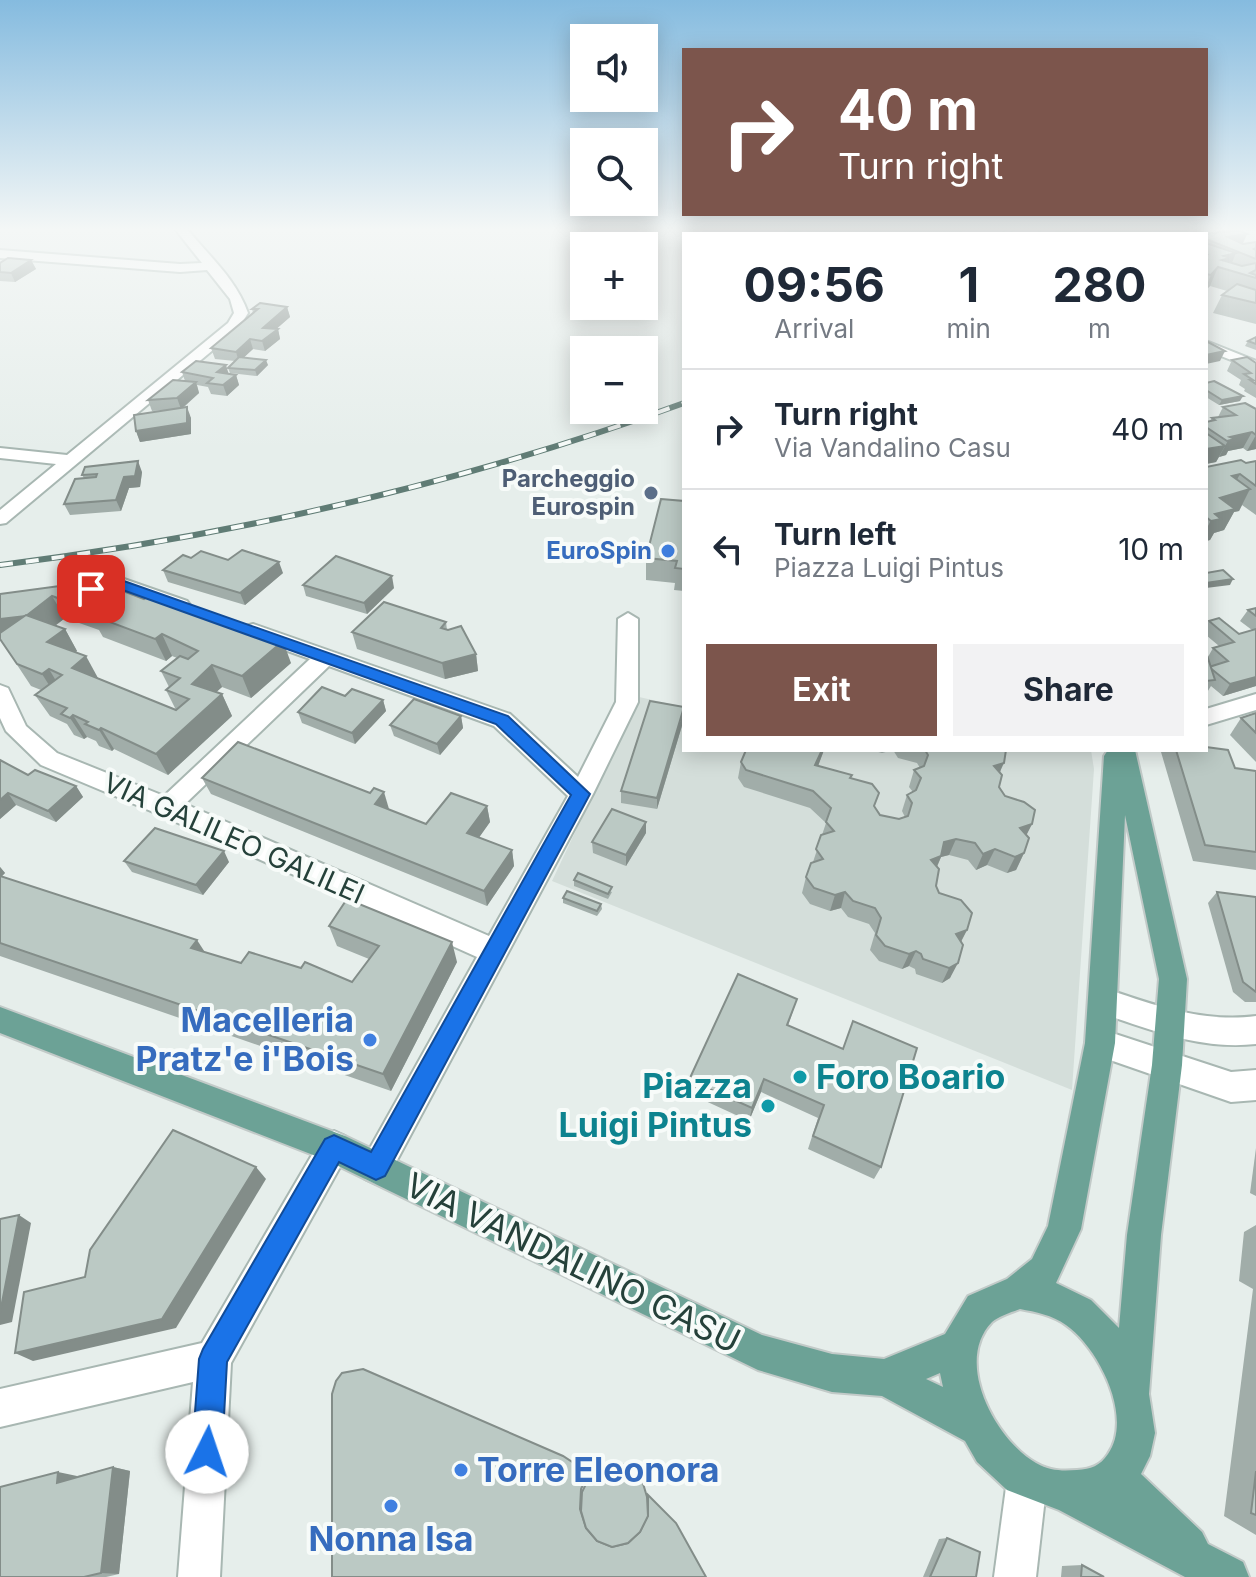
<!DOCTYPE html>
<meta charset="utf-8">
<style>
:root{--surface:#fff;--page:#f2f2f3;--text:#1f2937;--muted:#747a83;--line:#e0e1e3;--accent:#7c554c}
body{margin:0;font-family:Inter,sans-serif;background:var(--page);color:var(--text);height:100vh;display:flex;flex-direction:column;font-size:30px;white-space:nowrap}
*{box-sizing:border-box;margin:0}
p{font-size:26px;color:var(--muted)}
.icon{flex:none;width:44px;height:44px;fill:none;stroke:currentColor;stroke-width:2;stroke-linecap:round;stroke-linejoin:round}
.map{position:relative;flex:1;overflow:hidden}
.sheet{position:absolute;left:682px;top:232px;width:526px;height:520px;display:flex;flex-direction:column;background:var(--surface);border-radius:0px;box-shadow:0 4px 20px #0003}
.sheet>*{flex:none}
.banner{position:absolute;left:682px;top:48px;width:526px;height:168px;border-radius:0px;box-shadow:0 4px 20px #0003;background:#7c554c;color:#fff;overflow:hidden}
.fabs{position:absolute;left:570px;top:24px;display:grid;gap:16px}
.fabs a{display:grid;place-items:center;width:88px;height:88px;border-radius:0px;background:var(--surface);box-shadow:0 4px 20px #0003;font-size:40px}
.pin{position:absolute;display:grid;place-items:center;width:68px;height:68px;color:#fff;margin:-34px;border-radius:16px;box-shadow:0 4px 12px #0006}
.me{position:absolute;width:88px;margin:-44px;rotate:4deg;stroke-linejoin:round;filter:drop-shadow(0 0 6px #0008)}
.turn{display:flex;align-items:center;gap:28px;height:168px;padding:0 24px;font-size:36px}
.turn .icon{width:104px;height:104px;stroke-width:2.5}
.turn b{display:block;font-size:56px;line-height:68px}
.eta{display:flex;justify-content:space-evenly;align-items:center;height:136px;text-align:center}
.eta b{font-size:48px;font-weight:700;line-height:56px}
.cta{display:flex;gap:16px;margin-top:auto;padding:16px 24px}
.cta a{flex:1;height:92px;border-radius:0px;background:var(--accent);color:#fff;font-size:32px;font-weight:700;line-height:92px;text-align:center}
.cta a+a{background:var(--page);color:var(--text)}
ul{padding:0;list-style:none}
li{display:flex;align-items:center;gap:24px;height:120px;padding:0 24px;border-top:2px solid var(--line)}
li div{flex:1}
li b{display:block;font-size:30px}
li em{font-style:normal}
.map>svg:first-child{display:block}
.built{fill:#d4deda}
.green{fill:#c0dfc9}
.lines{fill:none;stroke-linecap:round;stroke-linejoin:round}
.minor-casing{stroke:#a8b7b2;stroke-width:4}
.major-casing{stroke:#c2cac8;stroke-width:4}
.minor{fill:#fff;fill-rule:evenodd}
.major{fill:#6ca296;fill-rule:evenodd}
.rail-far1-casing{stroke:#607c75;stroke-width:5}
.rail-casing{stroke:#607c75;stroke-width:6}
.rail-far1{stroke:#f7fbf9;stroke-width:3;stroke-dasharray:10;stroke-linecap:butt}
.rail{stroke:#f7fbf9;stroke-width:4;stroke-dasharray:13;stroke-linecap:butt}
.wall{fill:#a1ada9;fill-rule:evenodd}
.shaded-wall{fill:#838d89}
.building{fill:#bbc9c4;stroke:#838d89;stroke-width:2}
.route{fill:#1a73e8;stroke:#114b97;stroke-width:2}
.service-dot{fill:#5c6f8a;stroke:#f7fbf9;stroke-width:3}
.shop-dot{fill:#3f7fe0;stroke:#f7fbf9;stroke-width:3}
.culture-dot{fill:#0f9aa8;stroke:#f7fbf9;stroke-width:3}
.labels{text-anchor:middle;stroke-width:8;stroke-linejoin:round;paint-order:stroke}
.far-service-label{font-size:24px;font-weight:bold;fill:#4e5e75;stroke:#f7fbf9;text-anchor:end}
.far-shop-label{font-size:24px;font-weight:bold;fill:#366cbe;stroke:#f7fbf9;text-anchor:end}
.street-label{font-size:28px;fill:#25413a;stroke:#f7fbf9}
.near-shop-label{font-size:34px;font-weight:bold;fill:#366cbe;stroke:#f7fbf9;text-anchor:end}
.near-culture-label{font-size:34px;font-weight:bold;fill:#0d838f;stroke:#f7fbf9;text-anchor:start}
.near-street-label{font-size:34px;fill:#25413a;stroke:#f7fbf9}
</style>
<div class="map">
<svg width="1256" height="1577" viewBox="0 0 1256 1577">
<rect width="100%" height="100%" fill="#e6eeeb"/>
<path class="built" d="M639,697L684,707V750H1091L1094,769L1072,1090L552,881Z"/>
<path class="green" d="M805,229H967L958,234H809Z"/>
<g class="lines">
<g class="minor-casing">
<g id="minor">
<path d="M175,229H187C209,256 236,279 248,313L238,329L6,523L0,524V510L56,464L0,458V448L67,455L228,323L234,313L230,299L207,270L180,272L0,258V250L180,264L202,263Z"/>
<path d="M1044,229H1057L1052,234H1038Z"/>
<path d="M1206,341L1256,361V370L1206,350Z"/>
<path d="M121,578L187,601L190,605L180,611L120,590L81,597L71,591L74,587Z"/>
<path d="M628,613L638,619V702L593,794L387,1179L376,1184L365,1179L360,1168L365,1157L477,957L158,814L41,765L6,731L0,718V685L8,688L26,726L57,753L164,796L310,659L246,636L243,631L246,626L253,624L510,714L578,777L616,702L618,619ZM329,666L494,726L568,796L489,936L185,804Z"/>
<path d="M1256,694V710L1206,725V709Z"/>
<path d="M1104,988C1153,1005 1203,1023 1256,1016V1044C1203,1050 1153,1031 1104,1014L1094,1010L1090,1001L1094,992Z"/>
<path d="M1100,1029L1231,1072L1256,1070V1100L1231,1102L1090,1053L1085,1043L1090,1033Z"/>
<path d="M334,1131L345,1136L350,1147L345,1158L231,1363L220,1577H178L193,1382L0,1427V1389L202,1343L323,1136Z"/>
<path d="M1027,1460L1041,1466L1047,1480L1036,1577H994L1007,1480L1013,1466Z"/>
</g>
</g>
<g class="major-casing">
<g id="major">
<path d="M786,229H798L803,234H790Z"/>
<path d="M1108,750H1135L1187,979L1182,1065L1161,1235L1149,1394L1155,1433L1150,1456L1141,1474L1202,1532L1208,1544L1243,1562L1249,1577H1185L1059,1510L1007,1490L977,1462L965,1441L882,1396L832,1392L758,1370L326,1160L0,1033V1007L345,1136L762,1335L832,1354L884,1359L945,1334L968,1296L1007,1279L1032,1259L1048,1226L1085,1043L1104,756ZM1125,815L1159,979L1152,1065L1127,1235L1119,1328L1091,1300L1056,1283L1081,1229L1115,1043ZM1020,1309C1036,1312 1052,1315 1066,1325C1098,1347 1134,1417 1108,1454C1100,1466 1091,1469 1077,1470C1062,1471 1050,1471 1036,1463C996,1440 953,1362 992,1322C999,1316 1012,1312 1020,1309ZM940,1373L943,1387L926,1379Z"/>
</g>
</g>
<use href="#minor" class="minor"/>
<use href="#major" class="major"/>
<g class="rail-far1-casing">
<path id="rail-far1" d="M1003,234L1012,229"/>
</g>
<g class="rail-casing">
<path id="rail" d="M0,565C233,536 464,483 684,403"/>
</g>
<use href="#rail-far1" class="rail-far1"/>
<use href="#rail" class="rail"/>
</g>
<g class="wall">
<path d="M1058,229H1080L1073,234H1056Z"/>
<path d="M1091,229H1190L1188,234H1103L1104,232L1091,230Z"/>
<path d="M1235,229H1256V231Z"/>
<path d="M1206,234L1242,244L1256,242V324L1213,313L1222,295L1227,291L1210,286L1206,290Z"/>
<path d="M31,260L36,269L15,282L0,281V263Z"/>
<path d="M287,307L290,317L276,329H278L280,339L265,351L253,349L244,357L268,365L257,376L230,373L228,368L235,361L215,359L211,348L253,313L252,309Z"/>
<path d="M1256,337V350L1245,346L1248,341Z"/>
<path d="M1232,360L1256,363V398L1244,391L1245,389L1239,385L1241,380L1227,371Z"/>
<path d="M182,372L236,375L239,385L227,396L211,394L208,387L197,385L199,393L183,408L191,418V434L140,442L136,431L169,410L152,411L148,400L185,381Z"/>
<path d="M1206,383L1240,401L1219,405L1206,397Z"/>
<path d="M1223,407L1256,409V449L1247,451L1243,448L1228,451L1226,455L1219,457L1216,462L1206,464V422L1210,421L1212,418L1218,417Z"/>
<path d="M1256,461V515L1242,505L1239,511L1234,512L1224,530L1214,533L1210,540L1206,541V467L1246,463Z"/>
<path d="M85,467L142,472L140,487L129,488L121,511L70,515L64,504L84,478L82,475Z"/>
<path d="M684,501V591L674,590L675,583L646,580V558Z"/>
<path d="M191,558L228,560L283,573L245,605L168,582L163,570Z"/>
<path d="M303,585L394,588L367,614L306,596Z"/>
<path d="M122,592L291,663L251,698L222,687L216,692L222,694L232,716L168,775L114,749L112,751L99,746L96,741L87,737L84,739L74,735L67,724L50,716L35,695L41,690L31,686L0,639V594ZM65,618L99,630L103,637L166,661L172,656L177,658L161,671L169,687L166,690L176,710L98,678L75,653L77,651L65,629L55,626Z"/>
<path d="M1256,608V686L1223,696L1211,686L1206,694V652L1208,657L1213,648L1219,646L1206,635V625L1209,621L1239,634L1252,630L1240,621L1248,610Z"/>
<path d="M446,622L447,630L476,654L478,671L445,679L357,649L352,632Z"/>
<path d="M345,696L383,700L386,711L355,744L302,723L298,712Z"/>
<path d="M1256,713V762L1230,735L1241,718Z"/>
<path d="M461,716L463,728L440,755L394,736L390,725Z"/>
<path d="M684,719L657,809L621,803V791Z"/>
<path d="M746,750H824L818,766L851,779L880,815L899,819L905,817L902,811L907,795L913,792L909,787L914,770L920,768L917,763L898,758L893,750L882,753L871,750H1006L1000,773L999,787L1005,796L1032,824L1026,835L1024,853L1016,870L1007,873L987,865L976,870L968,860L949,855L941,857L937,867L936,886L939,893L967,930L961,942L950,978L942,983L916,974L915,969L909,966L902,969L879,961L870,950L875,933L869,924L848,917L841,908L830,911L810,904L802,893L806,877L813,862L826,823L810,808L744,787L738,778L741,762Z"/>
<path d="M1162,750H1206L1235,768L1256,771V870L1193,861L1161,752Z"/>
<path d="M0,760L28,775L76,786L83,797L56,822L16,805L0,819Z"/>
<path d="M202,778L389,809V810L426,824L487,806L490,822L479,837L512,850L514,866L487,906L211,794Z"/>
<path d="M646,833L626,866L593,853L592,842Z"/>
<path d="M124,861L229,862L203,895L132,872Z"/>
<path d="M0,867L5,873L2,876L204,952L241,963L352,982L369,959L337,946L329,926L457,962L391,1091L0,956Z"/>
<path d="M574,880L612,892L608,899L574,886Z"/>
<path d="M1217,892L1256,897V1002H1245L1233,992L1208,903Z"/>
<path d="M563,898L601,904L602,909L597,916L563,903Z"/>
<path d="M797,999L788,1026L881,1167L874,1179L808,1149L818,1118L761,1092L749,1121L688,1093L689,1080Z"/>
<path d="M1256,1148V1196L1250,1193Z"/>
<path d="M1256,1225V1535L1224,1516L1253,1289L1239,1281L1244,1232Z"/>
<path d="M113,1467L130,1471L119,1574L106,1577H0L77,1476Z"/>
<path d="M947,1538L976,1577H923L939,1539Z"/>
<path d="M1082,1565L1104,1577H1061L1062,1566Z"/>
</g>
<g class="shaded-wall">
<path d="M1070,229H1080L1073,234H1068Z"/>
<path d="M1190,229L1188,234H1175L1176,232Z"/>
<path d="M1247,234L1241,248L1228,237Z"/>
<path d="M1236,253L1229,270L1218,267L1210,286L1206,290V287L1211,275L1224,256Z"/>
<path d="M31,260L36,269L15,282L11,273Z"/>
<path d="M287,307L290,317L266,338L263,328Z"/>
<path d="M278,329L280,339L265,351L262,341Z"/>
<path d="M250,339L253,349L239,362L236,352Z"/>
<path d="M1225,351L1220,361L1206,364V355Z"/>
<path d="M266,360L268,365L257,376L255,370Z"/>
<path d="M226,365L229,375L217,372Z"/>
<path d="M236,375L239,385L227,396L223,385Z"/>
<path d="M196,382L199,393L181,409L177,398Z"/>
<path d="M1243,396L1240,401L1219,405L1222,400Z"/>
<path d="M187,407L191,418V434L140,442L136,431Z"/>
<path d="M1252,432L1243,448L1228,451L1226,455L1219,457L1230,437Z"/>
<path d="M1256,435V449L1247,451Z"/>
<path d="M1225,446L1216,462L1206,464V449Z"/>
<path d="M138,461L142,472L140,487L129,488L121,511L116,500L124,477Z"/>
<path d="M1240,474L1229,495L1250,489L1239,511L1234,512L1224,530L1214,533L1210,540L1206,541V530L1212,518L1208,519L1232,476Z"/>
<path d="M279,562L283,573L245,605L240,593Z"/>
<path d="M392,576L394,588L367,614L364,603Z"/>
<path d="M1233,579L1230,585L1206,588V583Z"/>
<path d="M120,588L131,610L94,616L90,610Z"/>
<path d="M52,596L65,618L39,638L0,634V619Z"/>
<path d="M65,629L77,651L60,664L47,642Z"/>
<path d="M162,634L172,656L166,661L155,639Z"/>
<path d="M283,641L291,663L251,698L242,676Z"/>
<path d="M476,654L478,671L445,679L442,663Z"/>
<path d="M86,656L98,678L72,668Z"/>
<path d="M212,665L222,687L202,705L192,684Z"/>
<path d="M49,669L62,691L56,696L42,674Z"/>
<path d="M1256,677V686L1223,696L1230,684Z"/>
<path d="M222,694L232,716L168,775L156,754Z"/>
<path d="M383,700L386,711L355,744L352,733Z"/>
<path d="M684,709V719L657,809V798Z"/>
<path d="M73,715L87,737L84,739L70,718Z"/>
<path d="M461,716L463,728L440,755L437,744Z"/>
<path d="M101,728L114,749L112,751L99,730Z"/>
<path d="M822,750H824L812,782L815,765Z"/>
<path d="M1004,763L996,780L994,766Z"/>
<path d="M76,786L83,797L56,822L48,811Z"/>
<path d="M384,792L389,809L380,821L375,804Z"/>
<path d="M8,793L16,805L0,819V800Z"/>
<path d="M487,806L490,822L471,849L467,833Z"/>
<path d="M646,822V833L626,866V855Z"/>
<path d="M1032,824L1024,840L1020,828Z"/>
<path d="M956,839L949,855L941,857L934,873L931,860L944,842Z"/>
<path d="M995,849L987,865L976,870L983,854Z"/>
<path d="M512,850L514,866L487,906L484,891Z"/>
<path d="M224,851L229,862L203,895L196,885Z"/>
<path d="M1024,853L1016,870L1007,873L1015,857Z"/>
<path d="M0,867L5,873L0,878Z"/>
<path d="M845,892L841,908L830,911L835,895Z"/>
<path d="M967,930L959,945L956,934Z"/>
<path d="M197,940L210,960L191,948Z"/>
<path d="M452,942L457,962L391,1091L383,1074Z"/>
<path d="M916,951L909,966L902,969L909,954Z"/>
<path d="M958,963L950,978L942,983L949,968Z"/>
<path d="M764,1079L761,1092L749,1121L752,1108Z"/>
<path d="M256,1167L266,1179L176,1328L33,1361L15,1353Z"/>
<path d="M19,1215L31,1223L12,1322L0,1325V1313Z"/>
<path d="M113,1467L130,1471L119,1574L101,1573Z"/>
<path d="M58,1472L77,1476L76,1486L57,1483Z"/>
</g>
<g class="building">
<path d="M1132,229H1167L1182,234H1146L1144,233L1150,231Z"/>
<path d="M1167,229H1190L1176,232Z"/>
<path d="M1239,230L1247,234L1228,237L1243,244L1256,242V248L1254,249L1256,250V259L1206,239V234Z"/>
<path d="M1199,231L1206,234L1191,233Z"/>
<path d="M1206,243L1236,253L1224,256L1230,258L1222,260L1242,266L1256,263V270L1250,273L1256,275V278L1218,267L1211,275L1206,274V260H1208L1206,259V254H1207L1206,253Z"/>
<path d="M8,258L31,260L11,273L0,272V263Z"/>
<path d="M1237,284L1256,290V303L1222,295Z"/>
<path d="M260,303L287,307L263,328L278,329L262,341L250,339L236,352L211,348L258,309H252Z"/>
<path d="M1256,337V344L1248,341Z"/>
<path d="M1206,341L1225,351L1206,355Z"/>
<path d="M239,357L266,360L255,370L228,368Z"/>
<path d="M1247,357L1256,363V384L1250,380H1253L1244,374L1251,373L1232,360Z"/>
<path d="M196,361L226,365L217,372L236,375L223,385L207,383L213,378L182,372Z"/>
<path d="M173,380L196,382L177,398L148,400Z"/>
<path d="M1214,381L1243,396L1222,400L1206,390V383Z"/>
<path d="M1245,403L1256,409V435L1252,432L1230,437L1235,439L1227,441L1206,427V422L1215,420L1212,418L1236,415L1223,407Z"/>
<path d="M187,407V423L136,431L134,415Z"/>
<path d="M1206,433L1225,446L1206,449Z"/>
<path d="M1241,460L1246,463L1256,461V486L1240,474L1232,476L1250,489L1220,498L1235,509L1215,514L1221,519L1211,521L1206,517V467Z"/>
<path d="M138,461L135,476L124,477L116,500L64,504L75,479L96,477L97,474L82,475L85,467Z"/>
<path d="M661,499L684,501V569L675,568L677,561L646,558Z"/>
<path d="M242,550L279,562L240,593L163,570L183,555L191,558L201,551L228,560Z"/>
<path d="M336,556L392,576L364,603L303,585Z"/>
<path d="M1223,570L1233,579L1206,583V573Z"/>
<path d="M102,582L120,588L90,610L52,596L26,616L0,619V594L82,583L96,586Z"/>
<path d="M123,591L144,599L151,594L283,641L242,676L212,665L192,684L222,694L156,754L101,728L99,730L85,724L88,722L73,715L70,718L61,714L67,708L35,695L62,675L49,669L42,674L17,664L0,639V633L26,615L65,629L47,642L86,656L72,668L176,710L189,699L166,690L180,678L161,671L180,656L188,659L198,651L162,634L155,639L91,615Z"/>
<path d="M384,602L446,622L441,628L448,630L461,626L476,654L442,663L352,632Z"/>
<path d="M1256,608V616L1248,610Z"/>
<path d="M1219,618L1239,634L1256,629V677L1230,684L1209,667L1228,661L1213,648L1234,642L1209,621Z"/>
<path d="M1206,652L1215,680L1206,681Z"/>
<path d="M322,687L345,696L352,689L383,700L352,733L298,712Z"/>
<path d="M414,699L461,716L437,744L390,725Z"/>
<path d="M650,701L684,707L657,798L621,791Z"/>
<path d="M1256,713V733L1241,718Z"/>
<path d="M238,742L370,793L374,788L384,792L375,804L426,824L451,793L487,806L467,833L512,850L484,891L202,778Z"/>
<path d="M1206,747L1228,750L1235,768L1256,771V852L1205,845L1176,750H1206Z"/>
<path d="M746,750H822L815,765L852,775L850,778L872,784L879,793L874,806L880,815L899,819L908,816L912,803L907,795L916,790L921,778L914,770L924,766L928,755L925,750H1006L1004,763L994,766L1002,775L999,787L1005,796L1024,802L1035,810L1032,824L1020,828L1029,838L1024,853L1015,857L995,849L983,854L975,843L956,839L944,842L941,856L931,860L939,869L936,886L939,893L961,900L972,913L967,930L956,934L963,945L958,963L949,968L923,959L921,954L916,951L909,954L885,946L876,935L881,918L875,908L853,901L845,892L835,895L814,888L806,877L811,863L823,859L816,849L821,835L834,831L826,822L831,808L813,791L746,770L741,762Z"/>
<path d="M0,760L28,775L35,770L76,786L48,811L8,793L0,800Z"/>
<path d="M612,809L646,822L626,855L592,842Z"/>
<path d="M155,828L224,851L196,885L124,861Z"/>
<path d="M578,873L612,887L608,894L574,880Z"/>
<path d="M0,876L197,940L191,948L241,963L249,952L301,968L305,962L352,982L379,946L329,926L347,899L452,942L383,1074L0,943Z"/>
<path d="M567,891L601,904L597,911L563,898Z"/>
<path d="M1217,892L1256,897V992L1243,982Z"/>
<path d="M738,974L797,999L787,1025L843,1049L853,1021L917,1048L881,1167L813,1136L824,1105L764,1079L752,1108L689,1080Z"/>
<path d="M173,1130L256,1167L162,1319L15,1353L24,1292L85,1277L90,1250Z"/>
<path d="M19,1215L0,1313V1219Z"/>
<path d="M363,1369L563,1456L589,1473L581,1489L580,1509L586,1528L597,1541L612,1547L628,1543L640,1532L648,1515V1495L676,1523L706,1577H332V1394L336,1381L342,1373Z"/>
<path d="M617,1462L631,1468L642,1480L647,1497L648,1516L640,1532L628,1543L612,1547L597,1541L586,1528L581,1511L582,1492L590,1476L602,1466Z"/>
<path d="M113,1467L101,1573L84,1577H0V1487L58,1472L57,1483Z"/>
<path d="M1256,1471V1515L1251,1513Z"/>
<path d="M947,1538L980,1552L976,1577H930Z"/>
<path d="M1082,1565L1104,1577H1081Z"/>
</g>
<linearGradient id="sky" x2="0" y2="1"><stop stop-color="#85bbdf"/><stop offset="0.51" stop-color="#f4f7f6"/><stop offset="1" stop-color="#f4f7f6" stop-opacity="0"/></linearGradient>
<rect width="1256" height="449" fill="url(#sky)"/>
<path class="route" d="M121,580L508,716L590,794L385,1176L376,1180L339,1162L227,1362L222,1452L217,1463L207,1467L197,1463L192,1452L199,1359L203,1349L325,1139L334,1135L371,1152L571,795L496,724L120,589L91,594L84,589L86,586Z"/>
<circle class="service-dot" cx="651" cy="493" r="8"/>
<g class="shop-dot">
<circle cx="668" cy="551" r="8"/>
<circle cx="370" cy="1040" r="8"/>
<circle cx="461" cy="1470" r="8"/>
<circle cx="391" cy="1506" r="8"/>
</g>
<g class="culture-dot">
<circle cx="800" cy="1077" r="8"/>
<circle cx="768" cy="1106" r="8"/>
</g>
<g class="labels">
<g class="far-service-label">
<text x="635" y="487">Parcheggio<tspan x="635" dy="28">Eurospin</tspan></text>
</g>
<g class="far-shop-label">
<text x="652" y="559">EuroSpin</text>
</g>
<g class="street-label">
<text transform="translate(234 838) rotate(24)" y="10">VIA GALILEO GALILEI</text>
</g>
<g class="near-shop-label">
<text x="354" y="1032">Macelleria<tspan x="354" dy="39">Pratz'e i'Bois</tspan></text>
<text x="477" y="1482" text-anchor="start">Torre Eleonora</text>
<text x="391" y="1551" text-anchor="middle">Nonna Isa</text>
</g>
<g class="near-culture-label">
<text x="816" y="1089">Foro Boario</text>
<text x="752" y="1098" text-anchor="end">Piazza<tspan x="752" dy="39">Luigi Pintus</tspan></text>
</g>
<g class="near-street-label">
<text transform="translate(573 1263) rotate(26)" y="12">VIA VANDALINO CASU</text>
</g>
</g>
</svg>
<div class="fabs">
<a><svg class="icon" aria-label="sound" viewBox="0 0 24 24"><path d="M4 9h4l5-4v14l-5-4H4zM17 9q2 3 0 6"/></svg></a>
<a><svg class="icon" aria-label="search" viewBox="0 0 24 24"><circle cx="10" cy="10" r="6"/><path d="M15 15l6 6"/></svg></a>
<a>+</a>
<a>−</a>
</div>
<div class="pin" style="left:91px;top:589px;background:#d93025"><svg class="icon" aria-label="arrive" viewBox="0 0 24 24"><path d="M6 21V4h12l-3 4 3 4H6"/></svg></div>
<svg class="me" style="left:207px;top:1452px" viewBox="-20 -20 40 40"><circle r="19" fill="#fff"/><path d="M0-13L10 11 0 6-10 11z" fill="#1a73e8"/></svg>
<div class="banner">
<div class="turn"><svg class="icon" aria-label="right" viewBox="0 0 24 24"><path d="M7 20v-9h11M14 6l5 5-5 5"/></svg><div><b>40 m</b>Turn right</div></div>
</div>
<section class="sheet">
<div class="eta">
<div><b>09:56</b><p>Arrival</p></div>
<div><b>1</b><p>min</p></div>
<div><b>280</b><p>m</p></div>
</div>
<ul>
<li><svg class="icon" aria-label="right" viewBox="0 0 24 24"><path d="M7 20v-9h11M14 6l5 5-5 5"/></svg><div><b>Turn right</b><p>Via Vandalino Casu</p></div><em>40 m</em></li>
<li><svg class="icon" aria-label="left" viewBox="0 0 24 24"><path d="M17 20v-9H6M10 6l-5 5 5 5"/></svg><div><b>Turn left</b><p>Piazza Luigi Pintus</p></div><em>10 m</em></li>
</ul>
<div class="cta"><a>Exit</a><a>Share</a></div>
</section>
</div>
